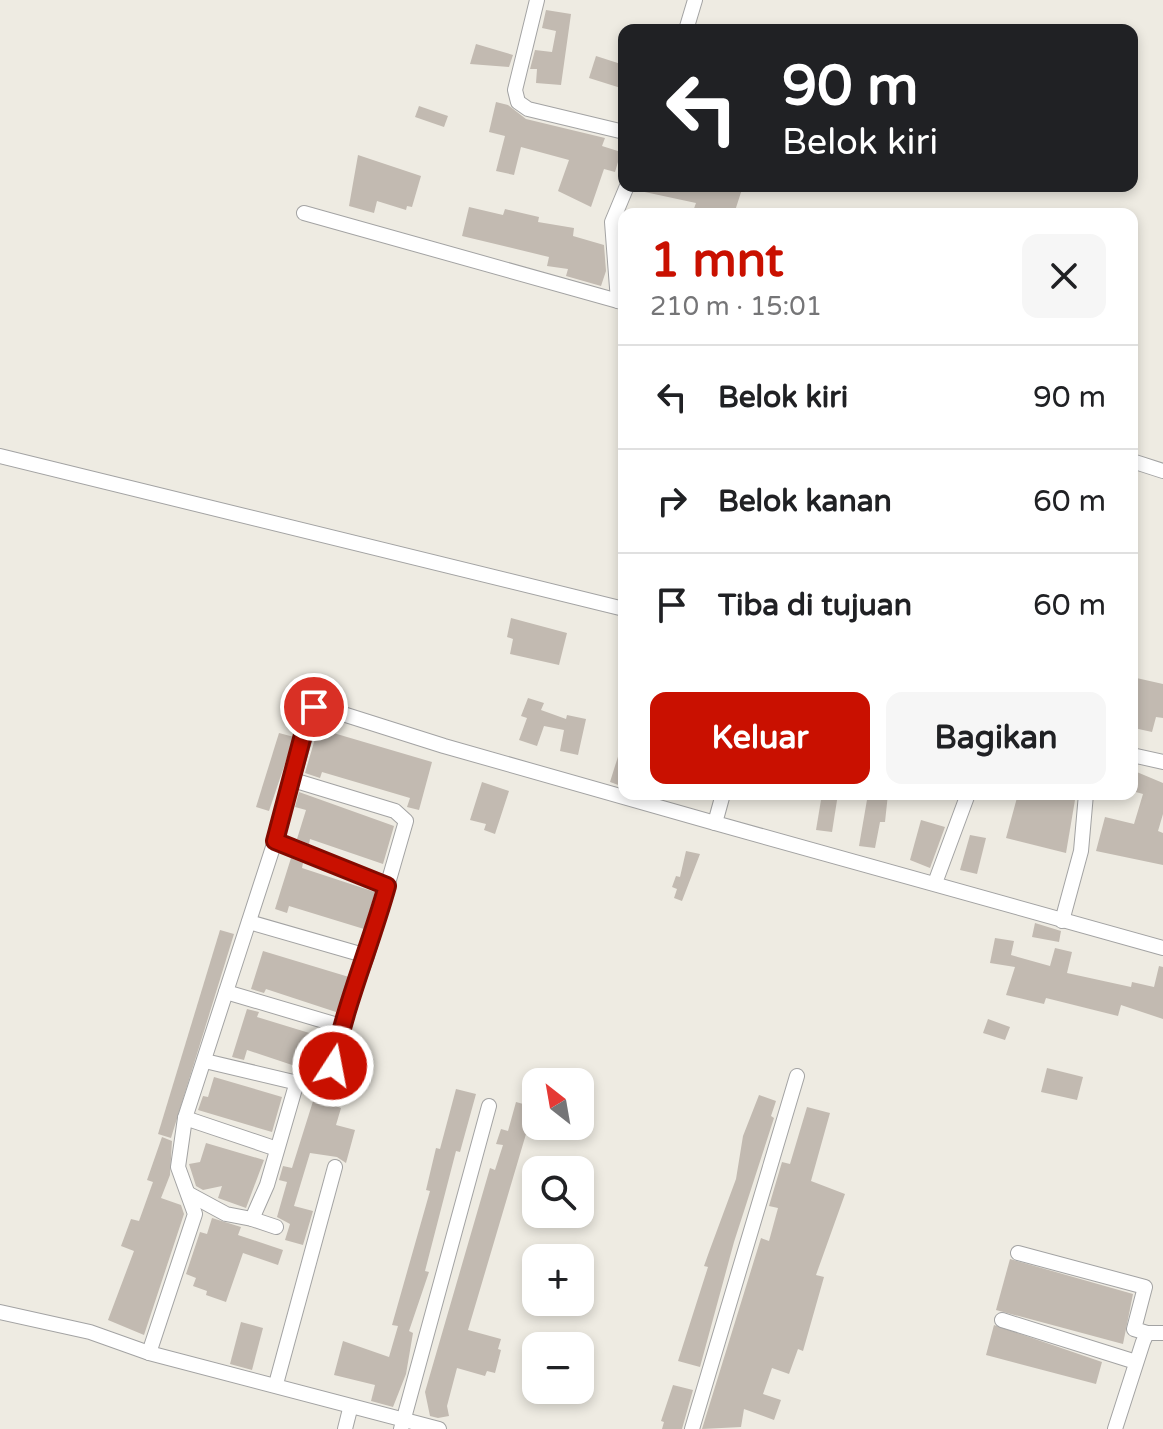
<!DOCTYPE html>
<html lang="id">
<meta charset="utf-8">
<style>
:root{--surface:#fff;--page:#f6f6f6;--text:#202124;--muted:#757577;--line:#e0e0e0;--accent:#c91000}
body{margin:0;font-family:"Varela Round",sans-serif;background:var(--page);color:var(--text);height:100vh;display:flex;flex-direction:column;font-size:30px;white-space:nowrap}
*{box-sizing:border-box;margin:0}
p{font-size:26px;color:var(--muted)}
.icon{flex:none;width:44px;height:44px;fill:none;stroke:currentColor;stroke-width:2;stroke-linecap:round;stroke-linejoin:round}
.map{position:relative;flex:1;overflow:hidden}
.details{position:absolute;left:618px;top:208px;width:520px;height:592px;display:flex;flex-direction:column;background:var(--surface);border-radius:16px;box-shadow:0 4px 12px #0003}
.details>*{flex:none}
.top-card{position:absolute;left:618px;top:24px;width:520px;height:168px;border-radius:16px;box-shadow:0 4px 12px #0003;background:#202124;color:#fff;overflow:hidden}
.needle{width:52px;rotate:329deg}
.buttons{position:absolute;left:522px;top:1068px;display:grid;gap:16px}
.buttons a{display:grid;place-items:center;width:72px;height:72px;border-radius:16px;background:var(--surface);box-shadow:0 4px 12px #0003;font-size:40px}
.pin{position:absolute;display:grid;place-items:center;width:68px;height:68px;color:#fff;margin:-34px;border:4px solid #fff;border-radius:50%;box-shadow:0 2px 8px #0007}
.me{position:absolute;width:88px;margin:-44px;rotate:11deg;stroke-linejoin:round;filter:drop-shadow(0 0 6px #0008)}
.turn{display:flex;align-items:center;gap:28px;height:168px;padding:0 32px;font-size:36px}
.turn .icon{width:104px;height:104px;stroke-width:2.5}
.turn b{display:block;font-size:56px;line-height:68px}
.round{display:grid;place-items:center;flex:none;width:84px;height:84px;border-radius:16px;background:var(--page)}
.summary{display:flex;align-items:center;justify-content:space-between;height:136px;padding:0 32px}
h1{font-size:48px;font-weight:700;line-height:60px;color:var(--accent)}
.primary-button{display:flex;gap:16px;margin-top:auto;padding:16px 32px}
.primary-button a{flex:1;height:92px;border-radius:16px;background:var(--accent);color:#fff;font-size:32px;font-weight:700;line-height:92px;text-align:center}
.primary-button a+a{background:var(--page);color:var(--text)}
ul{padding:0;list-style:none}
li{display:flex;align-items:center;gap:24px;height:104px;padding:0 32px;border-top:2px solid var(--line)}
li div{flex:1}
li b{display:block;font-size:30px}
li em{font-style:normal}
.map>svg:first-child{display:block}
.building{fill:#c2bab1}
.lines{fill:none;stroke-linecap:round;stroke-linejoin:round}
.minor-casing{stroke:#a3a3a3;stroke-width:16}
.minor{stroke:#fff;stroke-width:14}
.route-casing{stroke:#830a00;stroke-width:20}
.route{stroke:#c91000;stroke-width:14}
</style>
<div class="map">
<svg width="1163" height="1429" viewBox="0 0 1163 1429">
<rect width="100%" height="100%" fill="#eeebe2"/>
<g class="building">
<path d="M546,10L571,14L561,85L536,83L537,69H530L535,50L552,52L556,31L542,28Z"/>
<path d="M476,44L513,55L509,67L470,64Z"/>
<path d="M596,56L624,65V89L589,78Z"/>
<path d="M496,102L508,105L526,119L605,138L602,146L621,152L615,172L604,169L591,207L558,191L569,160L521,147L514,175L496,171L505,136L489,132Z"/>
<path d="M419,106L448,116L444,127L415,117Z"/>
<path d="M358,155L421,176L412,207L407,206L406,210L377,201L374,213L349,206Z"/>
<path d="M640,186H743L734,214H692L696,203L640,191Z"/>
<path d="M469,207L503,215L505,209L539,217L538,222L574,228L573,236L604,245L606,271L601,286L566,276L568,269L547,266L549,257L462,236Z"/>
<path d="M511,618L567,633L559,665L510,654L513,639L507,637Z"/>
<path d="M1132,677L1163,684V718L1156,717L1152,732L1134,728L1137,716L1132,715Z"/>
<path d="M528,698L544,703L541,710L566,719L567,715L586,719L578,755L560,751L564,730L544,726L537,746L519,740L527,718L521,716Z"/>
<path d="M321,718L334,722L330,732L432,762L419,810L407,807L410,798L322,772L320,778L305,773Z"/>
<path d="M279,733L294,737L269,811L256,807Z"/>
<path d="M621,747L624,748V787L610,782Z"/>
<path d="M1132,770L1163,783V814L1158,831L1163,833V865L1096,851L1105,817L1134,824L1143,794L1132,791Z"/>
<path d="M482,782L509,791L495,834L484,830L486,824L470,820Z"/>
<path d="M299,792L394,826L383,864L310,839L309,844L297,839L306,810L295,807Z"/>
<path d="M822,794H838L832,832L816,830Z"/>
<path d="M868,794H888L885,822H880L875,848L859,846Z"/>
<path d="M1018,794H1076L1066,853L1006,838Z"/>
<path d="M921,820L945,827L930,868L910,860Z"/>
<path d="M970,835L986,838L977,874L960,870Z"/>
<path d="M686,851L700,854L682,901L674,898L677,889L672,887L676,876L680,877Z"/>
<path d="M291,858L303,863L302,868L375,892L364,929L289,906L287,913L275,909Z"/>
<path d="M1035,923L1061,931L1059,942L1032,937Z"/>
<path d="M220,930L234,934L171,1138L158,1134Z"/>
<path d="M995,938L1014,941L1011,955L1050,966L1055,948L1072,952L1067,973L1131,987L1132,982L1154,987L1159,966L1163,967V1019L1121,1005L1118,1016L1046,998L1044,1004L1006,995L1015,967L990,963Z"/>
<path d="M263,951L349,977L336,1012L266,989L264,993L251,989Z"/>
<path d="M247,1009L259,1012L257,1017L329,1039L319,1074L247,1050L244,1060L232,1057Z"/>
<path d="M988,1019L1010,1027L1005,1040L983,1033Z"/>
<path d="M1047,1068L1083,1077L1077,1100L1041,1092Z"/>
<path d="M214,1077L282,1097L272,1132L198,1110L203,1096L208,1097Z"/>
<path d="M456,1089L476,1094L460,1152L456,1151L425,1271L429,1272L409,1331L413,1333L406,1374L393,1407L371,1401L375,1385L334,1375L343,1341L389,1357L398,1326L392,1325L430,1191L426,1190L436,1148L440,1149Z"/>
<path d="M759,1095L776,1101L771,1116L774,1118L734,1242L700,1367L678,1361L708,1267L704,1266L709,1252L736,1179L743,1136Z"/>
<path d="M314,1098L341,1108L336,1125L355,1130L346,1163L337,1157L310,1153L294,1206L313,1211L303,1245L285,1240L290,1224L277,1217L287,1182L279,1180L283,1166L292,1168Z"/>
<path d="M516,1102L534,1107L468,1330L501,1339L498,1349L501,1350L495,1373L487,1371L485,1376L457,1368L447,1406L449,1416L438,1418L430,1416L425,1392L490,1168L495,1170L503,1145L496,1144L501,1129L508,1131Z"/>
<path d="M807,1107L830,1113L811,1181L845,1194L816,1275L824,1277L803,1351L798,1349L789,1374L772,1368L763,1394L781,1400L774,1420L744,1409L741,1427L702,1429L761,1238L769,1241L778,1208L769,1206L782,1162L790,1164Z"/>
<path d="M162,1137L172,1141L170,1175L161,1198L181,1205L184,1214L144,1335L108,1320L134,1251L121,1246L131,1219L139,1221L153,1182L147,1180Z"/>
<path d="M206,1143L264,1160L246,1208L218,1198L222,1186L203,1190L196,1186L189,1164L200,1162Z"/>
<path d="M212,1218L241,1227L238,1235L283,1250L278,1265L243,1253L226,1302L206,1295L207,1291L193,1286L196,1278L186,1274L200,1232L207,1234Z"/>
<path d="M1010,1259L1133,1294L1123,1344L996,1310Z"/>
<path d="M241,1322L263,1328L252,1370L230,1364Z"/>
<path d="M994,1325L1102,1362L1096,1384L986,1355Z"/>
<path d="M673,1385L693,1390L682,1429H662L664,1422L661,1421Z"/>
</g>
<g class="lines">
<g class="minor-casing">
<g id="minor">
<path d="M537,0L515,90L518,102L528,109L624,132"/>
<path d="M686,30L695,0"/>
<path d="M304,213L618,301"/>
<path d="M624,303L618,301L612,222L627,186"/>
<path d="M0,456L624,609"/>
<path d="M1132,461L1163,471"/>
<path d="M1132,755L1163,762"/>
<path d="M293,780L395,811L406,821L367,956L341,1026"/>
<path d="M723,794L715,823L1163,948"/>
<path d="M275,841L387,886"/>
<path d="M935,883L968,794"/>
<path d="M1062,921L1081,851L1086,794"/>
<path d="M249,922L367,956"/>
<path d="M205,1061L319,1088C337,1078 337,1045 341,1026L226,992"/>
<path d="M185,1118L277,1149"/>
<path d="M189,1194L226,1214L252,1219L267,1185L296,1085"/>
<path d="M252,1219L276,1227"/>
<path d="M1018,1253L1145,1287L1134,1329L1147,1333"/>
<path d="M0,1312L90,1332L149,1353L439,1429"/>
<path d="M1002,1320L1136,1362"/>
<path d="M149,1353L195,1214L178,1167L185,1118L275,841L313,709L324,708L444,746L715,823"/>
<path d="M276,1384L335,1167"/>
<path d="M345,1429L350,1409"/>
<path d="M401,1429L489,1106"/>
<path d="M692,1429L797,1076"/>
<path d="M1115,1429L1143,1342L1147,1333H1163"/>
</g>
</g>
<use href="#minor" class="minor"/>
</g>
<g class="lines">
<g class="route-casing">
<path id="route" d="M314,707L308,716L275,841L387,886C370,947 345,1005 333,1066"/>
</g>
<use href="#route" class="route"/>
</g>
</svg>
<div class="buttons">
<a><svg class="needle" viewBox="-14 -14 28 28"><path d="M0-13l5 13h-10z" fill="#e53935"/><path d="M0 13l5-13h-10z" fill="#757577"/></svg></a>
<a><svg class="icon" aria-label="search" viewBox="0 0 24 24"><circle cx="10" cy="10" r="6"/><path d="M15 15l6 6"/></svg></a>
<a>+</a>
<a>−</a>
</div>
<div class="pin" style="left:314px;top:707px;background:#d93025"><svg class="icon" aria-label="arrive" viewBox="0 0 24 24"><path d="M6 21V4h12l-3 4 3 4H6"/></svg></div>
<svg class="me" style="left:333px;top:1066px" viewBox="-20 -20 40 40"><circle r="17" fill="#c91000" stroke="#fff" stroke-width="3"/><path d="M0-11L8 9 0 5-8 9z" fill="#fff"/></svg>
<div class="top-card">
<div class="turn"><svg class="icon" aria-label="left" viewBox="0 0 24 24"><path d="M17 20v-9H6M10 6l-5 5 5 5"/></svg><div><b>90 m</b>Belok kiri</div></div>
</div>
<section class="details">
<div class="summary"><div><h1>1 mnt</h1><p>210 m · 15:01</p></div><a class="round"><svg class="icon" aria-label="close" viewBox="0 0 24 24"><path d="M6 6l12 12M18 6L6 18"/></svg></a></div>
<ul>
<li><svg class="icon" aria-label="left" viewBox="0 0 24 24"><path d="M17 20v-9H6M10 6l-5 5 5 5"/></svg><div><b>Belok kiri</b></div><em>90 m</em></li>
<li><svg class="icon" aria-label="right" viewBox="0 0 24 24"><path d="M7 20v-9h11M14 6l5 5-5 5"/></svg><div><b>Belok kanan</b></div><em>60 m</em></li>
<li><svg class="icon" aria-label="arrive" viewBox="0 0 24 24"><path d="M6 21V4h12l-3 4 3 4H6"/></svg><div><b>Tiba di tujuan</b></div><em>60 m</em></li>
</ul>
<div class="primary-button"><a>Keluar</a><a>Bagikan</a></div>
</section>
</div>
